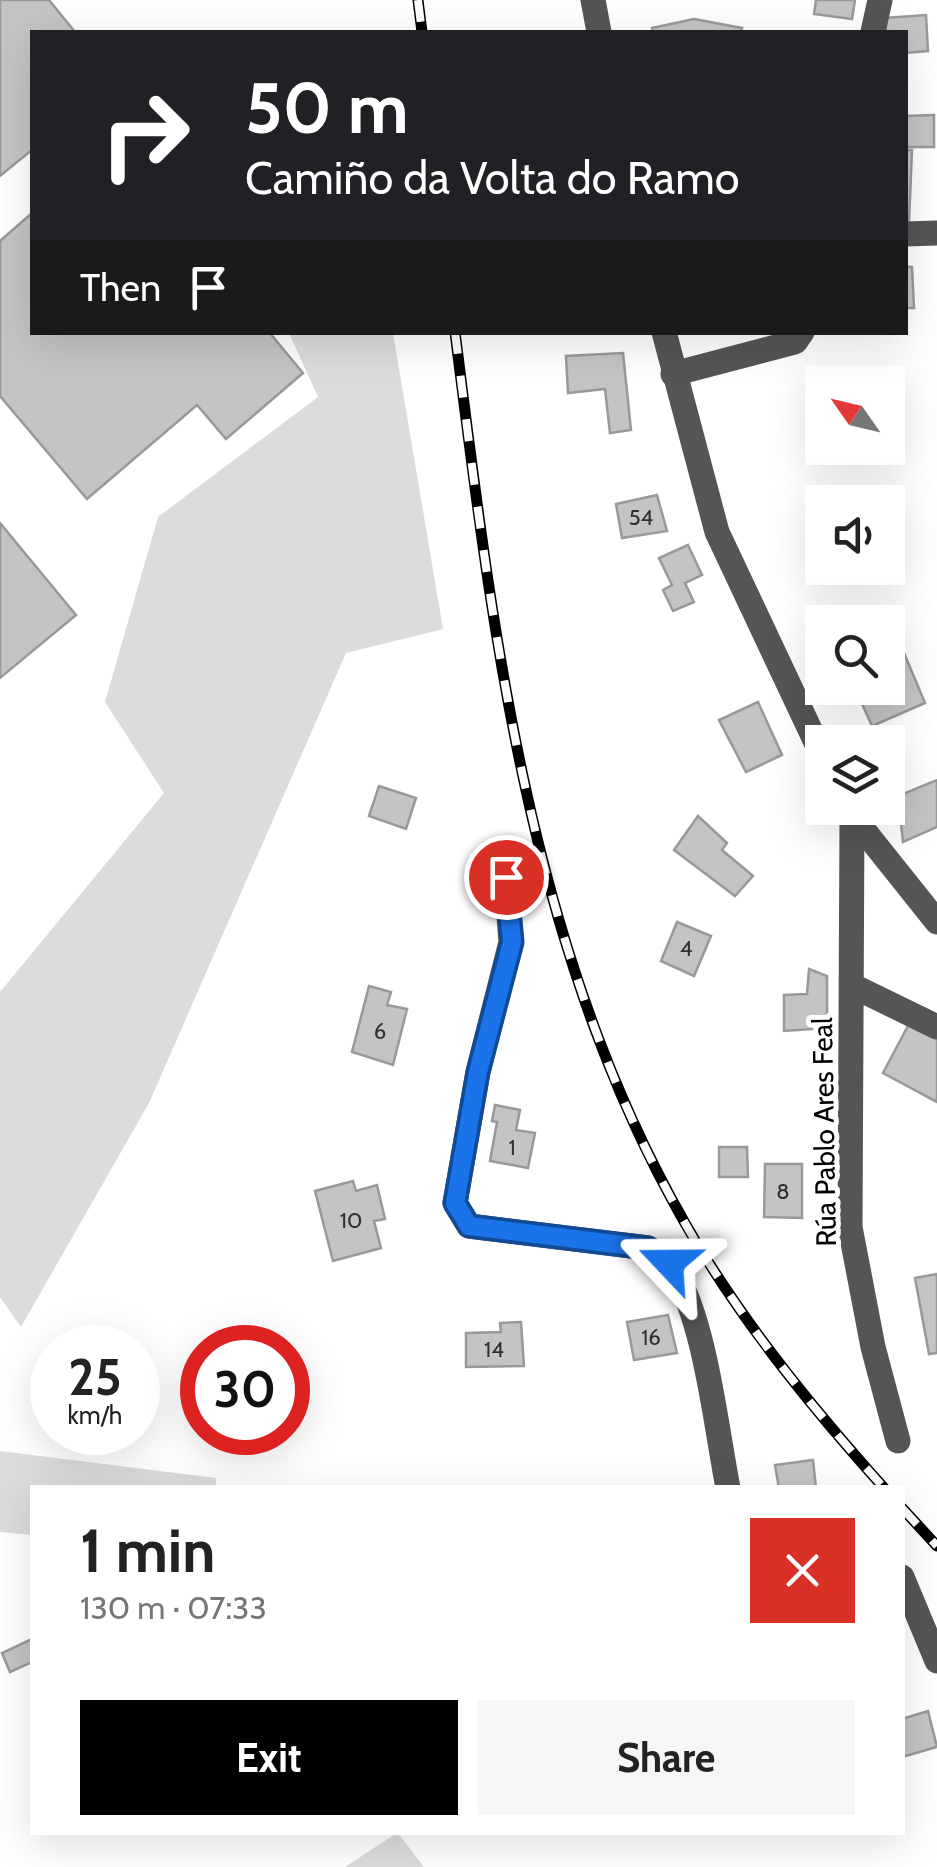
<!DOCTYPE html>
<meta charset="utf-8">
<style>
:root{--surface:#fff;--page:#f6f6f6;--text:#222;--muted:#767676;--accent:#000}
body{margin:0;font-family:Cabin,sans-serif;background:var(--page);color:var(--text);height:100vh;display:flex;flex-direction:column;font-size:38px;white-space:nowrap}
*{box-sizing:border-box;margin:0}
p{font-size:32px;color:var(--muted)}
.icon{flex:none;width:55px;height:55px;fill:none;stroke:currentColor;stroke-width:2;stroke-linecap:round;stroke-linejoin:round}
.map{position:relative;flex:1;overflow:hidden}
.panel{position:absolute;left:30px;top:1485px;width:875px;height:350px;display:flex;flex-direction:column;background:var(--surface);border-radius:0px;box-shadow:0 10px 40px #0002}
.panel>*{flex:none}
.banner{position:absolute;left:30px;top:30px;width:878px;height:305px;border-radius:0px;box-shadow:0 10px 40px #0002;background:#202124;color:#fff;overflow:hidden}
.needle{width:65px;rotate:304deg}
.fabs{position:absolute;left:805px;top:365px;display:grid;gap:20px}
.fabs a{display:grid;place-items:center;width:100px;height:100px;border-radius:0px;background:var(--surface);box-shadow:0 10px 40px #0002;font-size:50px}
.speed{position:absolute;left:30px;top:1325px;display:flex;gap:20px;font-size:50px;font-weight:700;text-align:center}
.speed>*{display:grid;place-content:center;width:130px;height:130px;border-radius:50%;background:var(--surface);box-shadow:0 10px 40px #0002;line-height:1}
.speed small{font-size:25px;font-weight:400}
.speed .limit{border:15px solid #d22;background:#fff;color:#111}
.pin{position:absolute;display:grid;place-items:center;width:85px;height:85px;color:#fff;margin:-42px;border:5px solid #fff;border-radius:50%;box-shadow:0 2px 10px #0007}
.me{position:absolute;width:110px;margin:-55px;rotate:293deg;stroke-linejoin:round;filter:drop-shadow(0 0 8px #0008)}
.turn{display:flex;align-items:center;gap:35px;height:210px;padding:0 50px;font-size:45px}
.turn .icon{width:130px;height:130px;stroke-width:2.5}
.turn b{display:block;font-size:70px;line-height:85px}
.then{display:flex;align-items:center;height:95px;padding:0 50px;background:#0003;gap:20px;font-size:38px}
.round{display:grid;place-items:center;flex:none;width:105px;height:105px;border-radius:0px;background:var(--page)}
.head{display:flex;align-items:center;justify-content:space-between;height:170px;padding:0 50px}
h1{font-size:60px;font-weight:700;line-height:75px}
.button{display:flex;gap:20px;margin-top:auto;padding:20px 50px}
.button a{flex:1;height:115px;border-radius:0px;background:var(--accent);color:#fff;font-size:40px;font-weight:700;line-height:115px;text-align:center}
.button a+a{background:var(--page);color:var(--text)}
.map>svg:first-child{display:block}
.green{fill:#dcdcdc}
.building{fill:#c4c4c4;stroke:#999;stroke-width:2.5}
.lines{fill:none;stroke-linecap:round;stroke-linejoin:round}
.minor{stroke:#555;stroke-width:25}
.rail-casing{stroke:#000;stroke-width:11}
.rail{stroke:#fff;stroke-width:8;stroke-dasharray:22;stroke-linecap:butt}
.route-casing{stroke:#114b97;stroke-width:25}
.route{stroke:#1a73e8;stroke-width:18}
.labels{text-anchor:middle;stroke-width:10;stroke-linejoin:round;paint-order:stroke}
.number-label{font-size:22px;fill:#313131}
.street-label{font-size:28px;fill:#000;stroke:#fff}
</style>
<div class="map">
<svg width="937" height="1867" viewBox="0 0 937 1867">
<rect width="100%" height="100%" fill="#fff"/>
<g class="green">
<path d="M289,333H393L443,629L346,653L149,1103L21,1327L0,1297V992L164,793L105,702L158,517L318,397Z"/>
<path d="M0,1451L216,1478V1487L32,1488V1535L0,1532Z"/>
<path d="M397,1832L424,1867H345L397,1833Z"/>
</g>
<g class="building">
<path d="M0,0H49L75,32H32V150L0,176Z"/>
<path d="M816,0H855L852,19L814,14Z"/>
<path d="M926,15L928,51L905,53V32H886L885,18Z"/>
<path d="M694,19L742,28L741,32H653L652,28Z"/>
<path d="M934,115V147H905V116Z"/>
<path d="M905,150H912L909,223H905Z"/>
<path d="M32,213V332H269L303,373L226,439L197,405L87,499L0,396V241Z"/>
<path d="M905,266L912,267L914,308H905Z"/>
<path d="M623,353L631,430L610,433L605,389L568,393L566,356Z"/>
<path d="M657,495L667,531L622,538L616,504Z"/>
<path d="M0,523L76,615L0,678Z"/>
<path d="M688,545L702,575L685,583L694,602L673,611L663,590L672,585L659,558Z"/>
<path d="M899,641L925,703L872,726L855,688H888V646Z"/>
<path d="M758,702L782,755L746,772L719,720Z"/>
<path d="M937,780V827L903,842L898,796Z"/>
<path d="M379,786L416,798L406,829L369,816Z"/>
<path d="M698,816L727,843L722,850L753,876L735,896L674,850Z"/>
<path d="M677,922L711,936L694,976L661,961Z"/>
<path d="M809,969L827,976V1028L784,1031V995L807,994Z"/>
<path d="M369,986L391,992L387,1005L407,1009L393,1065L352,1052Z"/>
<path d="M909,1024L937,1039V1102L883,1073Z"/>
<path d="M495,1105L520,1110L516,1130L535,1133L528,1168L490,1161L497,1122L492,1121Z"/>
<path d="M719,1147H747L748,1177H719Z"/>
<path d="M765,1164H802V1218L764,1217Z"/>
<path d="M353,1181L356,1191L377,1185L385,1219L374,1221L381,1248L333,1261L315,1191Z"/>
<path d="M937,1274V1353L929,1354L915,1278Z"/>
<path d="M668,1315L677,1353L634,1360L627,1322Z"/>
<path d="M521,1322L524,1366L466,1367V1333L501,1332L500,1323Z"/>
<path d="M813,1460L816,1488H779L775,1465Z"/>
<path d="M32,1639V1662L10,1672L2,1653Z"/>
<path d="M928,1711L937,1747L902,1757V1719Z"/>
</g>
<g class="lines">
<g class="minor">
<path d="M593,0L599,32"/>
<path d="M873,32L880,0"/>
<path d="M905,234L937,233"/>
<path d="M664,332L717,532L822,755"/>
<path d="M673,374L795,342L802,332"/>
<path d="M850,813L937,922"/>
<path d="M852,817L850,1227L873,1347L898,1441"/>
<path d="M506,877L511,942L478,1072L455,1203L469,1226L648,1248C656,1254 666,1259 672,1268C705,1318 716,1427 728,1488"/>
<path d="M853,986L937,1027"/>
<path d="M902,1577L937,1661"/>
</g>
<g class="rail-casing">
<g id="rail">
<path d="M418,0L422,32"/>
<path d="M455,332C495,649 531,968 699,1247C752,1334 816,1412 884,1488"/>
<path d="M902,1508L937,1546"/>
</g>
</g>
<use href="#rail" class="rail"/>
</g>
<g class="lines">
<g class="route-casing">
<path id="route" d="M506,877L512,942L478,1072L455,1203L469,1226L648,1248L669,1263"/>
</g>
<use href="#route" class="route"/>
</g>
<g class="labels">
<g class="number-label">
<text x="641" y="525">54</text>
<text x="686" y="956">4</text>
<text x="380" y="1039">6</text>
<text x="512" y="1155">1</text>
<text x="783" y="1199">8</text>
<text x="351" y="1228">10</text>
<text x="651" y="1345">16</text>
<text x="494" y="1357">14</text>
</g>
<g class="street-label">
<text transform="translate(824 1132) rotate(-91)" y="10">Rúa Pablo Ares Feal</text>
</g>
</g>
</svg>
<div class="fabs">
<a><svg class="needle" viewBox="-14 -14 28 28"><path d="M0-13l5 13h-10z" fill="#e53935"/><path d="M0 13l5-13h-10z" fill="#767676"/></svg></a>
<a><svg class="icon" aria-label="sound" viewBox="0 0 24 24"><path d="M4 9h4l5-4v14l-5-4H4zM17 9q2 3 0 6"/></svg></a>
<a><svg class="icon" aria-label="search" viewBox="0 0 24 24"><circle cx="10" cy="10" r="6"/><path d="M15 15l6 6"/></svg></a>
<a><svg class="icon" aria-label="layers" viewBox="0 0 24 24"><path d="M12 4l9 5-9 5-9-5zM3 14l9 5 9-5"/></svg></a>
</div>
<div class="speed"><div>25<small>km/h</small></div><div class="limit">30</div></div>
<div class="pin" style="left:506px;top:877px;background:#d93025"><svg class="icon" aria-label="arrive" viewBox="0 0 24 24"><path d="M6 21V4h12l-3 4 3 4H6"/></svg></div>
<svg class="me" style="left:669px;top:1263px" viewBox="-20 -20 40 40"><path d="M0-17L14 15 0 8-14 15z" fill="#1a73e8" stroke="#fff" stroke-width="4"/></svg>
<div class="banner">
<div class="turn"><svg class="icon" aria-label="right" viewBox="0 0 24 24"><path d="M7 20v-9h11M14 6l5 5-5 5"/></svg><div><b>50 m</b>Camiño da Volta do Ramo</div></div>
<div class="then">Then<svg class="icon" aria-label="arrive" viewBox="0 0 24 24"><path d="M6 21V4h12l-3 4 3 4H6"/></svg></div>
</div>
<section class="panel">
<div class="head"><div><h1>1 min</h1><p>130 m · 07:33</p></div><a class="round" style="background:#d93025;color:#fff"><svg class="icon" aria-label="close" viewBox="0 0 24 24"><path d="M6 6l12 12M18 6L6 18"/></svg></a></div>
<div class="button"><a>Exit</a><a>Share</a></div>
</section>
</div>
